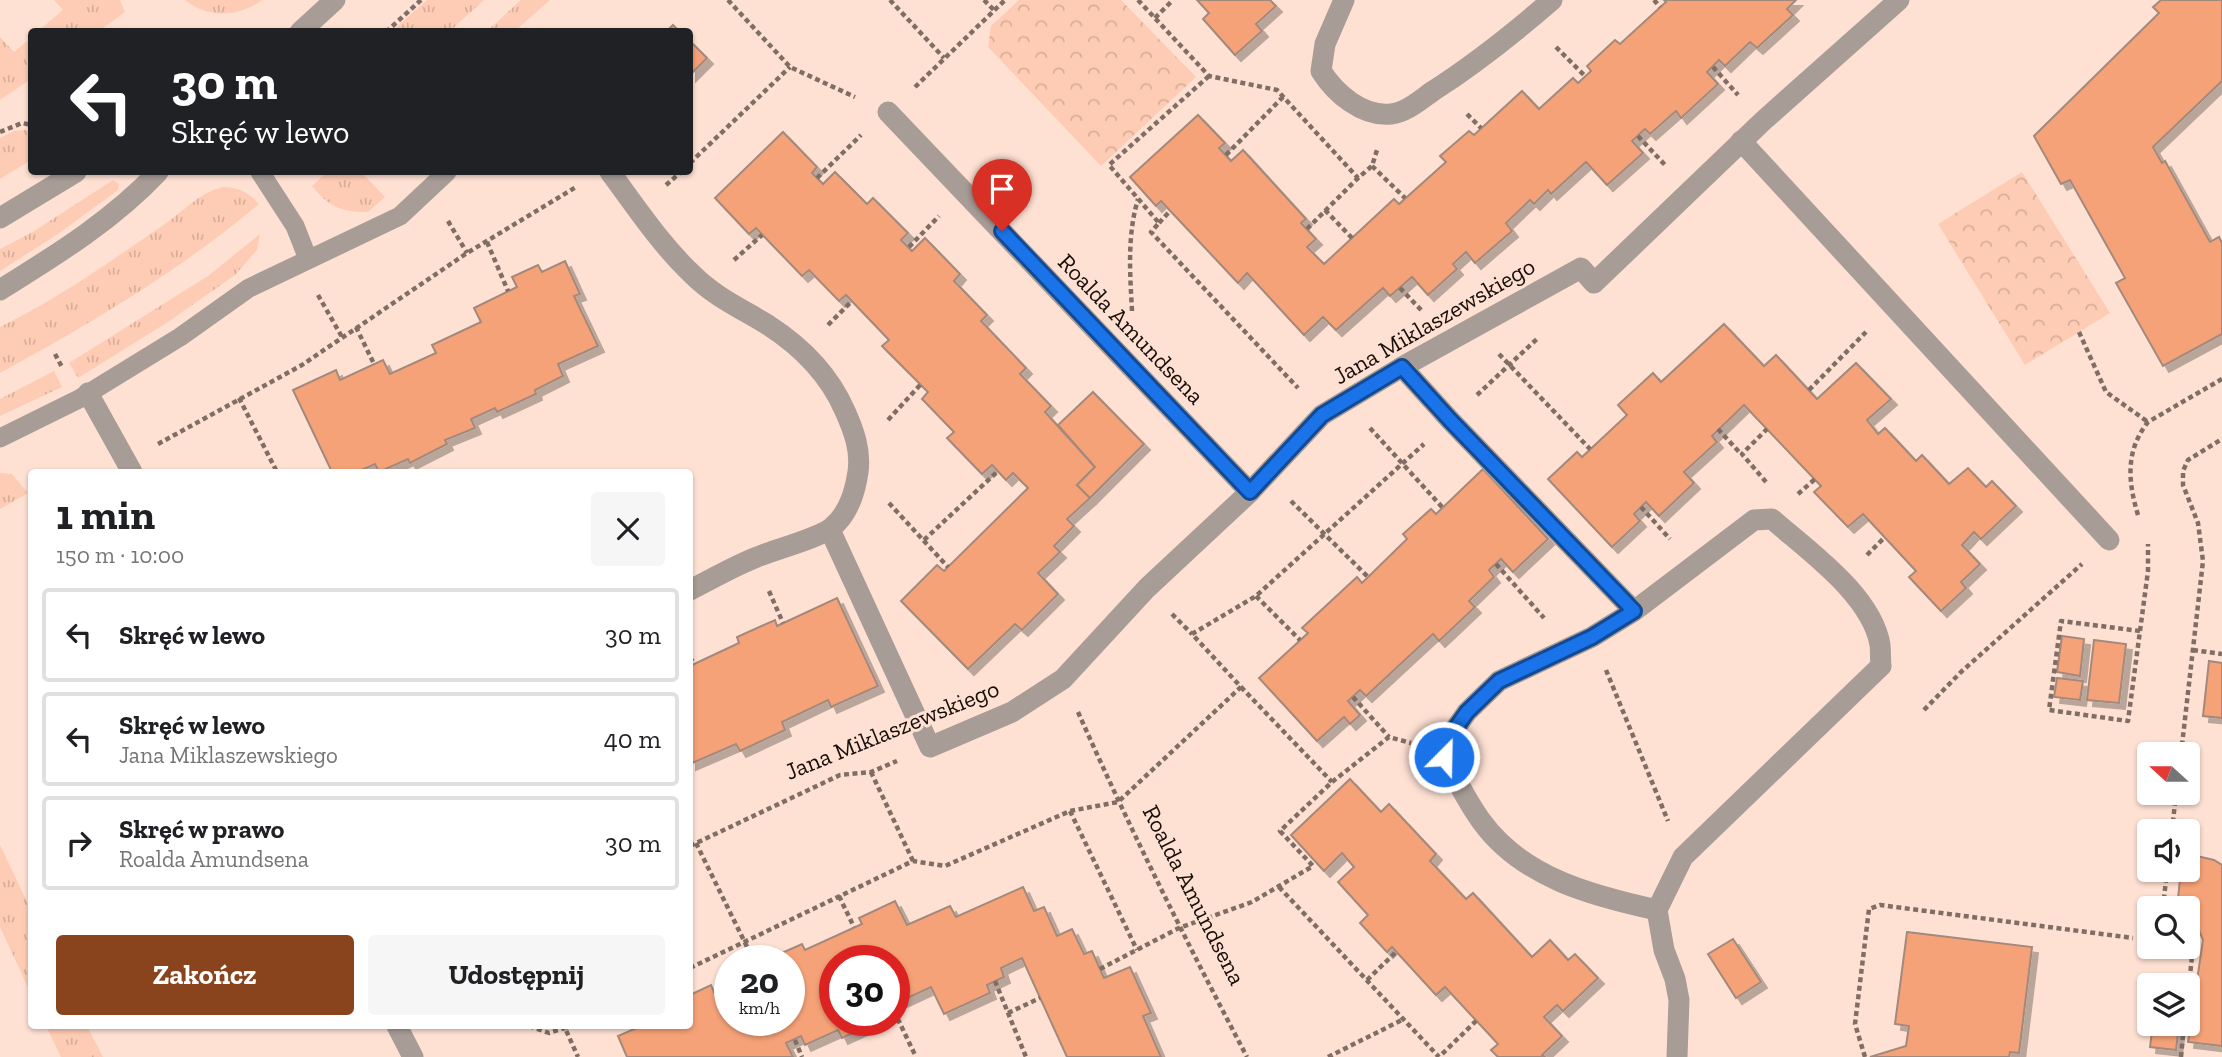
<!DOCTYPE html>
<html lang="pl">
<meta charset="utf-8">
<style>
:root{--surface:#fff;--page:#f6f6f6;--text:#202124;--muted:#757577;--line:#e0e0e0;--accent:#89441d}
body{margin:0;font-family:"Zilla Slab",serif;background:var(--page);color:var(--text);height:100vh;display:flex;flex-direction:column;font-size:26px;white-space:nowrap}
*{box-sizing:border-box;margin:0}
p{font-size:23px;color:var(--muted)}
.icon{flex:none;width:38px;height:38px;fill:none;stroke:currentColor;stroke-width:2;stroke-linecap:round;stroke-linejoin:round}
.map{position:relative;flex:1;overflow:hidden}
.panel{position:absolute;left:28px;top:469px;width:665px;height:560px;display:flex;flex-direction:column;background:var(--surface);border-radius:7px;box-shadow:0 2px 5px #0004}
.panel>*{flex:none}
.top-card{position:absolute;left:28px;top:28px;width:665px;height:147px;border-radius:7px;box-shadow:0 2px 5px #0004;background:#202124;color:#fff;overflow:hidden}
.needle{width:46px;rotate:291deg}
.tools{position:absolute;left:2137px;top:742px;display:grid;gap:14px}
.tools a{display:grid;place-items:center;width:63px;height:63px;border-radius:7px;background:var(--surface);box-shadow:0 2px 5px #0004;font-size:35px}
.speed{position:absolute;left:714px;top:945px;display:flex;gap:14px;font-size:35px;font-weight:700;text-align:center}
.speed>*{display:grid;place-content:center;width:91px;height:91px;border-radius:50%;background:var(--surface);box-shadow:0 2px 5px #0004;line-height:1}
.speed small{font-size:18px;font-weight:400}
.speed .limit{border:10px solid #d22;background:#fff;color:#111}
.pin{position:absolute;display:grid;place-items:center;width:60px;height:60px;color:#fff;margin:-72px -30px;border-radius:50% 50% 50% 0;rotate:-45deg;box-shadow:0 0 7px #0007}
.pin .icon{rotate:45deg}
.me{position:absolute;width:77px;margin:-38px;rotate:23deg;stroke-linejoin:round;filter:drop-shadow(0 0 5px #0008)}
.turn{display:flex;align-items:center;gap:24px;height:147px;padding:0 28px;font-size:32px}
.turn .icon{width:91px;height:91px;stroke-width:2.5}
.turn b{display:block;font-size:49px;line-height:60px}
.round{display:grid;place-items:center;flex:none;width:74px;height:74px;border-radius:7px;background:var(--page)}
.overview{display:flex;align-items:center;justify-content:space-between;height:119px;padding:0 28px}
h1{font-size:42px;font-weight:800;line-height:52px}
.cta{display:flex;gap:14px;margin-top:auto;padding:14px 28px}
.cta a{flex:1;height:80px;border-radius:7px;background:var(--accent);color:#fff;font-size:28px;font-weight:800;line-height:80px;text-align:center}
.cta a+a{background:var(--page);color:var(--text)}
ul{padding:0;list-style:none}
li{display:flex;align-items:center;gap:21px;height:94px;margin:0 14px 10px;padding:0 14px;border:4px solid var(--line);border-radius:7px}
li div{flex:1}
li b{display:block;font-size:26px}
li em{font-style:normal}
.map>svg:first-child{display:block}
.grass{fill:url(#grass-tufts)}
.forest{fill:url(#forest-crowns)}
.building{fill:#f6a278;stroke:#a3897c;stroke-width:2;filter:url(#shadow)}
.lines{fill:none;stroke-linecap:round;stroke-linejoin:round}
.path{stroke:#806e65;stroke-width:4.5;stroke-dasharray:5 3.5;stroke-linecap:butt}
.service{stroke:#a89c96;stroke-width:19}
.minor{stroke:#a89c96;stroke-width:21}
.route-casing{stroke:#114b97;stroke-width:18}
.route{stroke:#1a73e8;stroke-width:12}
.labels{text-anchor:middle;stroke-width:6;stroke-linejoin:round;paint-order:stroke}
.street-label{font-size:24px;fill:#180e0a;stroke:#fee1d3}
</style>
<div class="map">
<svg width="2222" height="1057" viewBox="0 0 2222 1057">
<defs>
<pattern id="grass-tufts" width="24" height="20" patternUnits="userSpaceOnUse" patternTransform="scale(1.75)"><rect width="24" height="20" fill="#feccb4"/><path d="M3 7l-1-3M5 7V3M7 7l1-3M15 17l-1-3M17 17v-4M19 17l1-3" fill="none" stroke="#d9ae99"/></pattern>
<pattern id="forest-crowns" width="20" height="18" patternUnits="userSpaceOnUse" patternTransform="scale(1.75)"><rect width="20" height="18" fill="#feccb4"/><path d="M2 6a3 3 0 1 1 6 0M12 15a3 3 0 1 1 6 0" fill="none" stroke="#d9ae99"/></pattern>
<filter id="shadow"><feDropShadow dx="6" dy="6" stdDeviation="0" flood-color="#0004"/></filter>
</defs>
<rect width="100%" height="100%" fill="#fee1d3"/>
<g class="grass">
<path d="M54,0H120L125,12L99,31H38L63,10Z"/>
<path d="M185,0H262C239,17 208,19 185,0Z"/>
<path d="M427,0H484L450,31H392Z"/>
<path d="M521,0H550L515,31H487Z"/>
<path d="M0,37L14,52L32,37L31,79L0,100Z"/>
<path d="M25,130L31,132V160L0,179V138L14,131Z"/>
<path d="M327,172H361L385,197L368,212C341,212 329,207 312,186Z"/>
<path d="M113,180L119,184L118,190L58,234L0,271V249L31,233Z"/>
<path d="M224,187C240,188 248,192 259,204C181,270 90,324 0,373V327C58,299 112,260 165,224C184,211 201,191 224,187Z"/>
<path d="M260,234L257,250L235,275L168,322L78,378L69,363L208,276Z"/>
<path d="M54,371L62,387L0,416V399Z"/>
<path d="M0,473L12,474L28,493L0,509Z"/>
<path d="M0,845L31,910V994L0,927Z"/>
<path d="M46,1026H87L103,1057H61Z"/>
</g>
<g class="forest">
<path d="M1019,0H1121L1196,77L1101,166L988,47L991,26Z"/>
<path d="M2022,172L2110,313L2025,365L1938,224Z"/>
</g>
<g class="building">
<path d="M1197,0H1270L1276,6L1256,24L1262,31L1235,55L1203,19L1209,13Z"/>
<path d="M1664,0H1796L1787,9L1793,15L1757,48L1750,42L1725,66L1719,60L1707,72L1718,84L1681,118L1676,111L1650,134L1645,129L1632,141L1643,153L1607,185L1586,162L1551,194L1548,190L1534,204L1530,200L1506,223L1512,231L1475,263L1466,252L1453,264L1457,269L1428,295L1412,277L1390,296L1383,288L1336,330L1323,317L1304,335L1247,273L1238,283L1161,201L1156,206L1130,177L1198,115L1225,143L1219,148L1231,161L1243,150L1306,219L1301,223L1316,239L1307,247L1324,264L1394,199L1399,204L1446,162L1440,156L1469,131L1474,135L1522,91L1539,109L1573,78L1578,83L1591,71L1587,66L1615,40L1620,44L1666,2Z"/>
<path d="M2161,0H2222V81L2153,147L2162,163L2165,161L2210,242L2219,237L2222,243V334L2163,366L2116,283L2125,278L2070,180L2061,184L2034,136L2159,13L2153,7Z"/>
<path d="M673,25L680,32H666Z"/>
<path d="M690,41L707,58L690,75Z"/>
<path d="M783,132L817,167L812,173L823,184L835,172L867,204L873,198L908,233L901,240L912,251L925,238L960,274L954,281L987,315L981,321L1026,368L1020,374L1051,406L1045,412L1095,467L1077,485L1090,498L1067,519L1074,526L1054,546L1060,552L1038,573L1058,594L1022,630L1015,624L968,669L901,601L937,565L944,571L1028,488L1013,473L1006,480L992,465L982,474L947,438L954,432L922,399L928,392L882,346L889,340L846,295L839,301L809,270L802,276L756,228L749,234L715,198Z"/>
<path d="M565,261L580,294L574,296L598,346L558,364L563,376L535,390L536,394L497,412L495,408L471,419L475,428L445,440L447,444L410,463L408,459L379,472L375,464L357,472H332L293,390L336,370L340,380L383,360L390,374L436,353L432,345L481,322L474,308L517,287L512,277L538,265L542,272Z"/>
<path d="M1724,324L1764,366L1776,355L1817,399L1856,363L1891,399L1867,420L1878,434L1885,428L1916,461L1922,455L1949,484L1968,468L1986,487L1992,481L2016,506L1981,539L1974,532L1962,545L1980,564L1961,582L1966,588L1941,611L1909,577L1916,571L1863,514L1848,527L1814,492L1821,486L1744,405L1712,436L1717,442L1684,472L1694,483L1659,516L1646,502L1634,514L1640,521L1612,547L1548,479L1577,452L1582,457L1627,415L1618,405L1653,373L1661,382Z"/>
<path d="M1093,392L1144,444L1090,498L1077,485L1095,467L1058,425Z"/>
<path d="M1483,469L1548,539L1513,572L1501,559L1489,570L1494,577L1469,601L1475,607L1439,641L1433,634L1366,696L1360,690L1348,701L1360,715L1350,724L1344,717L1317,741L1259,678L1308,633L1302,628L1357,577L1362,583L1407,539L1403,534L1431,509L1436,514Z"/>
<path d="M837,598L878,686L831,707L828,700L782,722L785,730L740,751L736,744L690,764V666L739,643L737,637L775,620L777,626Z"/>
<path d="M2062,636L2084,639L2080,676L2057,672Z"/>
<path d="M2094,640L2126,644L2119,703L2087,700Z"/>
<path d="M2209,661L2222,663V718L2203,716Z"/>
<path d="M2057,678L2083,681L2080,700L2054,697Z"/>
<path d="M1350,779L1381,812L1389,804L1436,854L1430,861L1466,899L1473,893L1532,957L1550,940L1568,960L1575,954L1598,978L1563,1011L1557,1005L1544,1017L1562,1036L1542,1055L1545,1057H1498L1491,1050L1498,1044L1445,987L1436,995L1392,947L1387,952L1360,923L1368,915L1338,882L1354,867L1342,853L1324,871L1291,835Z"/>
<path d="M2188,854L2214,860L2222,865V1046L2188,1042L2203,940L2196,923L2188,913V908H2177L2181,870H2188Z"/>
<path d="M1023,887L1034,911L1044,907L1057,936L1072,929L1084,954L1092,951L1104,978L1130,967L1151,1013L1143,1016L1161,1057H1067L1022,958L1001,968L1004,977L987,985L990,993L944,1014L931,987L899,1002L894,994V961H835V1020H881L842,1038L838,1030L805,1045L801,1036L786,1043L793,1057H627L618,1036L641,1026H690V995L711,985L714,992L730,984V1020H789V961L766,960L802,944L805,950L862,924L859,918L895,901L907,925L950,906L956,917Z"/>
<path d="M1907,932L2032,947L2019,1053L2010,1052L2009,1057H1870L1906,1046L1909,1026L1895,1024Z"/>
<path d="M1733,939L1761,982L1736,998L1708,954Z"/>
<path d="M2153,1024H2179L2176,1050L2150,1047Z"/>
</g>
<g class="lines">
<g class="path">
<path d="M728,0L790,67L855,97"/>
<path d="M890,0L944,58"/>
<path d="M984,0L994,10"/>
<path d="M1138,0L1209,76L1277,90L1358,178L1372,166L1377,150"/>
<path d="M1654,0L1660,7"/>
<path d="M1155,18L1173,0"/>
<path d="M386,32L421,0"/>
<path d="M1556,47L1586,77"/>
<path d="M1713,67L1738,95"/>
<path d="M1209,76L1109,165L1159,223L1151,232L1298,388"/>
<path d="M915,87L1005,0"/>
<path d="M1467,114L1481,128"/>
<path d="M0,132L22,123L32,125"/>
<path d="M1638,136L1665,165"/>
<path d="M1226,155L1283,97"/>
<path d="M690,163L790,67"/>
<path d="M1372,166L1405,198"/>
<path d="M817,178L861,135"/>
<path d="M666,185L681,172"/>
<path d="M1325,210L1352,238"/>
<path d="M448,221L467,253"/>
<path d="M1159,223L1170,211"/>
<path d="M1307,229L1358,178"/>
<path d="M487,242L508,291"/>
<path d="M909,247L939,216"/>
<path d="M734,260L762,235"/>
<path d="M1400,288L1423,312"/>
<path d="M318,295L342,337"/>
<path d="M1132,311C1130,273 1127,236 1138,199"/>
<path d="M828,325L852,301"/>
<path d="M356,327L374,364"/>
<path d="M2079,332L2106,392L2148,422"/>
<path d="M55,354L63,369"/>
<path d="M1499,354L1590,449"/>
<path d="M1809,390L1866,332"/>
<path d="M1477,395L1539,337"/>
<path d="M239,398L277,472"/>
<path d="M888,420L921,384"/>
<path d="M1370,428L1442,507"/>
<path d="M1718,429L1741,454"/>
<path d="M158,444L302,365L467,253L576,187"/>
<path d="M1766,482L1742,454L1767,429"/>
<path d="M1798,494L1815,479"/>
<path d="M1291,501L1368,577"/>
<path d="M889,503L948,567"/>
<path d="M1641,507L1670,539"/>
<path d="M2138,515C2128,482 2125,451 2148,422L2222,379"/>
<path d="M924,540L998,471"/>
<path d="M1867,555L1884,538"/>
<path d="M1496,564L1544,618"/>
<path d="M769,591L783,623"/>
<path d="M1256,596L1300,640"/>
<path d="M1172,614L1192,634"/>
<path d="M2140,631L2061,621L2049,710L2128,721L2148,571V544"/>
<path d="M2193,650L2222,654"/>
<path d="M690,657L694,664"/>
<path d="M1606,670L1668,821"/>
<path d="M1241,687L1332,782"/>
<path d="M1353,697L1389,737"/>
<path d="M1924,710L1961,672L2082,564"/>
<path d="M1078,712C1130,829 1187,943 1247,1057"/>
<path d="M2181,754L2203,561L2198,523L2183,485V471L2188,460L2222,439"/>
<path d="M871,772L913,861"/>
<path d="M1070,811L1137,950"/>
<path d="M2172,831L2176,793"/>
<path d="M696,843L754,961"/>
<path d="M690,846L840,775L871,772L897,761"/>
<path d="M1279,887L1439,1057L1476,1021"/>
<path d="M839,896L854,927"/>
<path d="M2163,908L2167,870"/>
<path d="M2188,926L2192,929L2194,936L2188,996"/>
<path d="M690,968L913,861L945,866L1070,811L1118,802L1241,687L1192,634L1256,596L1424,444"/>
<path d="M1100,969L1179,928L1252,902L1313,866L1280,831L1332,782L1389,737L1411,743"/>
<path d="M1367,980L1396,952"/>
<path d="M995,981L1026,1057"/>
<path d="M894,1011L916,1057"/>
<path d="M1008,1013L1040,998"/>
<path d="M529,1026L549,1033L565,1028"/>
<path d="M570,1026L565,1028L578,1057"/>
<path d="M795,1040L802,1057"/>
<path d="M1328,1057L1404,1019"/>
<path d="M1865,1057L1855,1024L1869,909L1880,905L2133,938"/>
<path d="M2181,1057L2184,1024"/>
</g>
<g class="service">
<path d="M260,172L295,226L308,259"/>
<path d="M0,438L79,399L180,337L249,288L400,216L447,172"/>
</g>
<g class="minor">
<path d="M1344,0L1325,44L1321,71C1335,93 1362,117 1391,114C1407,112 1420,100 1433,91C1475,64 1514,33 1552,0"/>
<path d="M300,32L335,0"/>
<path d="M888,112L1250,492"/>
<path d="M1741,141L2109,540"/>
<path d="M610,172C636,207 661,245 693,275C715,297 742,309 768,325C802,347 829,374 845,411C854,431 861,450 858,472C855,493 848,515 831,528C819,538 773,550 757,557C734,566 712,579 690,590"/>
<path d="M0,218L76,172"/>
<path d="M0,290C56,255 113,220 158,172"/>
<path d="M1402,367L1450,420L1634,611"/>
<path d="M88,393L132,472"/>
<path d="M1772,519C1807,550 1872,595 1880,645C1881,652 1880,659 1881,666L1683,857L1657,910C1593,896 1523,878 1482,822C1467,802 1456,778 1444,757L1450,736L1467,712L1499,681L1592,637L1634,611L1754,520Z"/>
<path d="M830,530L930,747L1012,712L1063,679L1147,588L1250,492L1322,415L1402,367L1581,268L1594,283L1763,121L1899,0"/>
<path d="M1657,910L1664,950L1675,979L1679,1000L1677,1057"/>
<path d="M397,1026L413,1057"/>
</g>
</g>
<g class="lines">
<g class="route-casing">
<path id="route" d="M1002,231L1250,492L1322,415L1402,367L1450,420L1634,611L1592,637L1499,681L1467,712L1450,736L1444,757"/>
</g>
<use href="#route" class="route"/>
</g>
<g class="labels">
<g class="street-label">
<text transform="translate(1434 321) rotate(-30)" y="8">Jana Miklaszewskiego</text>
<text transform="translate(1131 329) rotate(46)" y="8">Roalda Amundsena</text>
<text transform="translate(892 730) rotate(-22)" y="8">Jana Miklaszewskiego</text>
<text transform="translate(1194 895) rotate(63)" y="8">Roalda Amundsena</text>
</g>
</g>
</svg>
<div class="tools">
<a><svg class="needle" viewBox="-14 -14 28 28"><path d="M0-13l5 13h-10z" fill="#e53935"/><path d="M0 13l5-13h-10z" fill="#757577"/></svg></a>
<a><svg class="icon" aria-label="sound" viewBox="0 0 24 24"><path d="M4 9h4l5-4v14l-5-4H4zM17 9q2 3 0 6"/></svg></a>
<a><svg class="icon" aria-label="search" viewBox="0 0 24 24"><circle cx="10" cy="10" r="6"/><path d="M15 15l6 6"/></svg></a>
<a><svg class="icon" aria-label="layers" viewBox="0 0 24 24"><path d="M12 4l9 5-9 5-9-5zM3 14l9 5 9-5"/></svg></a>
</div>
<div class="speed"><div>20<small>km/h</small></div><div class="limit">30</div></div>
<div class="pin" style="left:1002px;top:231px;background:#d93025"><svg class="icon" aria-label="arrive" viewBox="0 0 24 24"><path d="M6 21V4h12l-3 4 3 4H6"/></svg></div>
<svg class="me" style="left:1444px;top:757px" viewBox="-20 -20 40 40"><circle r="17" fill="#1a73e8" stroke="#fff" stroke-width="3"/><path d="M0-11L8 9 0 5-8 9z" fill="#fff"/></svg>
<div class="top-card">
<div class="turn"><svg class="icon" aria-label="left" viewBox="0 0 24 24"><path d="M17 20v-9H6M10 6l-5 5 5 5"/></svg><div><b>30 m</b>Skręć w lewo</div></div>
</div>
<section class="panel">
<div class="overview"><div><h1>1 min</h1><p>150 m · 10:00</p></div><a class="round"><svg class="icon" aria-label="close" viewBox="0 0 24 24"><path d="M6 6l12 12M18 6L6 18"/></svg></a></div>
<ul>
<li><svg class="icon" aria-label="left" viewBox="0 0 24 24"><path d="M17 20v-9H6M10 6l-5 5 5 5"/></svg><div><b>Skręć w lewo</b></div><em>30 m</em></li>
<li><svg class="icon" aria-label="left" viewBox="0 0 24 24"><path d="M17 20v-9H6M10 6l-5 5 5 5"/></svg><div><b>Skręć w lewo</b><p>Jana Miklaszewskiego</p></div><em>40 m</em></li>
<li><svg class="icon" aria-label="right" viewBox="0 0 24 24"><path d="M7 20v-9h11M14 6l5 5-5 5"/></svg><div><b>Skręć w prawo</b><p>Roalda Amundsena</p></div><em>30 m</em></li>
</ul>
<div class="cta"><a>Zakończ</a><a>Udostępnij</a></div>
</section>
</div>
